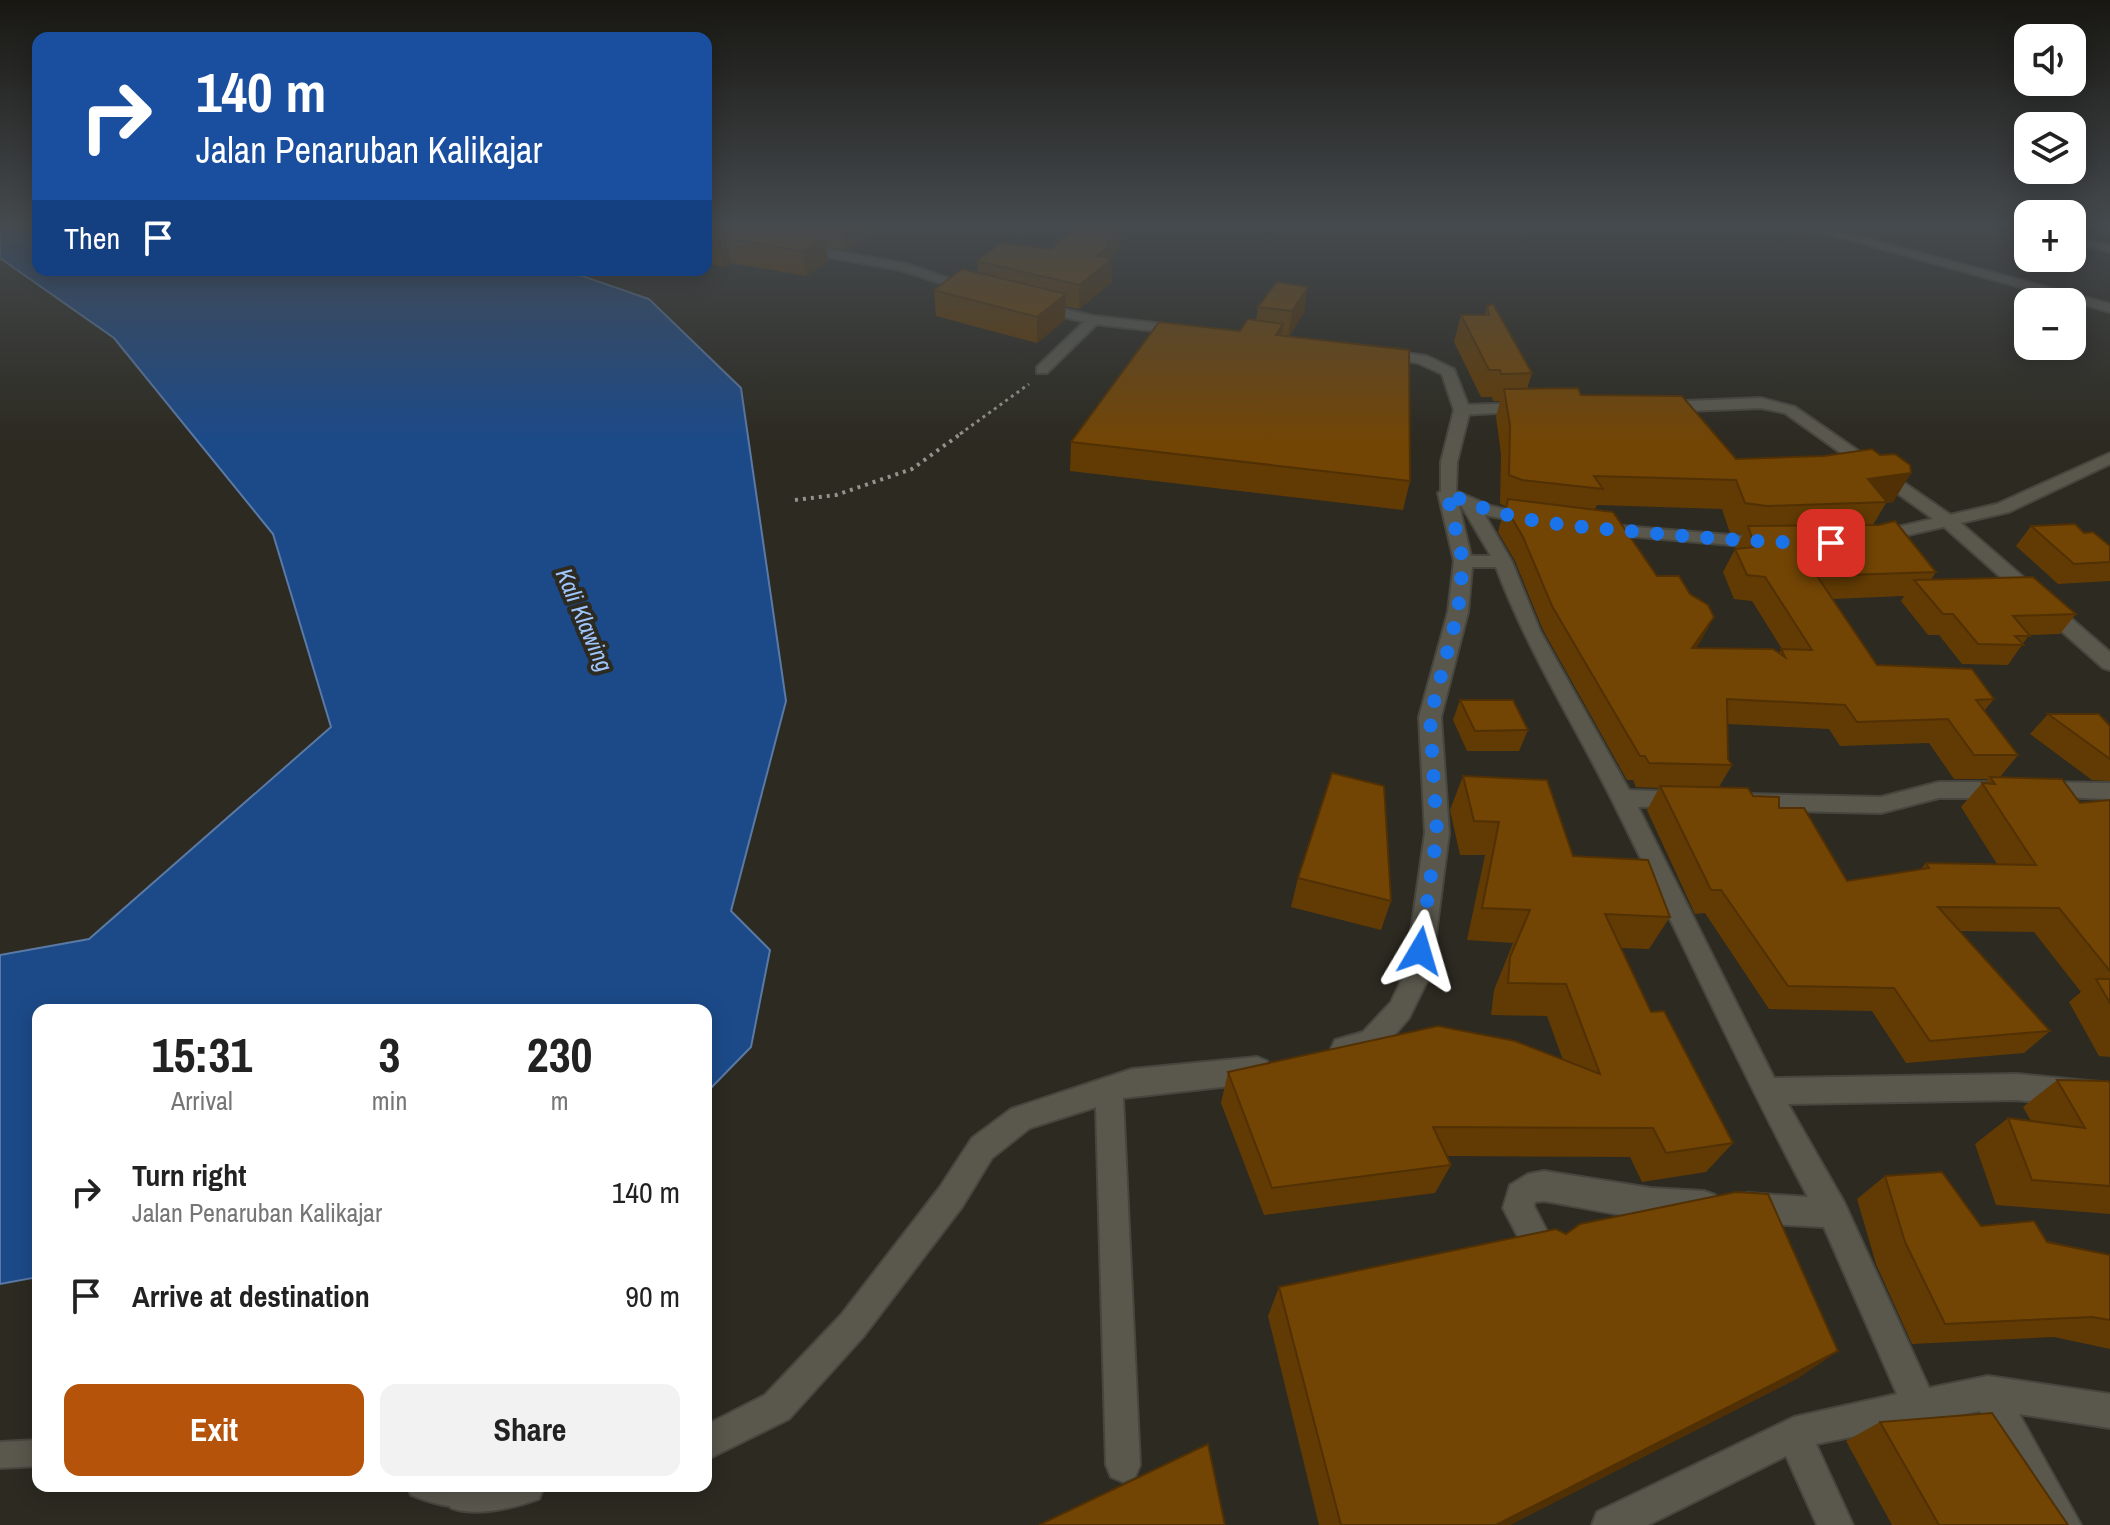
<!DOCTYPE html>
<meta charset="utf-8">
<style>
:root{--surface:#fff;--page:#f2f2f2;--text:#222;--muted:#767676;--accent:#b45309}
body{margin:0;font-family:"Archivo Narrow",sans-serif;background:var(--page);color:var(--text);height:100vh;display:flex;flex-direction:column;font-size:30px;white-space:nowrap}
*{box-sizing:border-box;margin:0}
p{font-size:26px;color:var(--muted)}
.icon{flex:none;width:44px;height:44px;fill:none;stroke:currentColor;stroke-width:2;stroke-linecap:round;stroke-linejoin:round}
.map{position:relative;flex:1;overflow:hidden}
.details{position:absolute;left:32px;top:1004px;width:680px;height:488px;display:flex;flex-direction:column;background:var(--surface);border-radius:16px;box-shadow:0 4px 20px #0003}
.details>*{flex:none}
.top-card{position:absolute;left:32px;top:32px;width:680px;height:244px;border-radius:16px;box-shadow:0 4px 20px #0003;background:#1a4fa0;color:#fff;overflow:hidden}
.controls{position:absolute;left:2014px;top:24px;display:grid;gap:16px}
.controls a{display:grid;place-items:center;width:72px;height:72px;border-radius:16px;background:var(--surface);box-shadow:0 4px 20px #0003;font-size:40px}
.pin{position:absolute;display:grid;place-items:center;width:68px;height:68px;color:#fff;margin:-34px;border-radius:16px;box-shadow:0 4px 12px #0006}
.me{position:absolute;width:88px;margin:-44px;rotate:7deg;stroke-linejoin:round;filter:drop-shadow(0 0 6px #0008)}
.turn{display:flex;align-items:center;gap:28px;height:168px;padding:0 32px;font-size:36px}
.turn .icon{width:104px;height:104px;stroke-width:2.5}
.turn b{display:block;font-size:56px;line-height:68px}
.then{display:flex;align-items:center;height:76px;padding:0 32px;background:#0003;gap:16px;font-size:30px}
.eta{display:flex;justify-content:space-evenly;align-items:center;height:136px;text-align:center}
.eta b{font-size:48px;font-weight:700;line-height:56px}
.primary-button{display:flex;gap:16px;margin-top:auto;padding:16px 32px}
.primary-button a{flex:1;height:92px;border-radius:16px;background:var(--accent);color:#fff;font-size:32px;font-weight:700;line-height:92px;text-align:center}
.primary-button a+a{background:var(--page);color:var(--text)}
ul{padding:0;list-style:none}
li{display:flex;align-items:center;gap:24px;height:104px;padding:0 32px}
li div{flex:1}
li b{display:block;font-size:30px}
li em{font-style:normal}
.map>svg:first-child{display:block}
.water{fill:#1c4a89;stroke:#5a79a4;stroke-width:2}
.lines{fill:none;stroke-linecap:round;stroke-linejoin:round}
.service-casing{stroke:#47463e;stroke-width:4}
.minor-casing{stroke:#47463e;stroke-width:4}
.tertiary-casing{stroke:#47463e;stroke-width:4}
.path-far1{stroke:#94928b;stroke-width:3;stroke-dasharray:3 4;stroke-linecap:butt}
.path{stroke:#94928b;stroke-width:4;stroke-dasharray:3 5;stroke-linecap:butt}
.service{fill:#5a584d;fill-rule:evenodd}
.minor{fill:#5a584d;fill-rule:evenodd}
.tertiary{fill:#5a584d;fill-rule:evenodd}
.wall{fill:#623b04;fill-rule:evenodd}
.shaded-wall{fill:#503004}
.building{fill:#724505;stroke:#503004;stroke-width:2}
.route{stroke:#1a73e8;stroke-width:14;stroke-dasharray:0 25.2}
.labels{text-anchor:middle;stroke-width:8;stroke-linejoin:round;paint-order:stroke}
.water-label{font-size:24px;font-style:italic;fill:#9fc5fb;stroke:#2c2a21}
</style>
<div class="map">
<svg width="2110" height="1525" viewBox="0 0 2110 1525">
<rect width="100%" height="100%" fill="#2c2a21"/>
<path class="water" d="M0,227H38V270H565L649,299L741,388L786,701L731,911L770,950L751,1047L706,1093V1010H38V1277L0,1284V955L89,939L331,727L273,534L114,338L0,258Z"/>
<g class="lines">
<g class="service-casing">
<g id="service">
<path d="M2014,227H2028V232L2015,229Z"/>
<path d="M2072,236L2110,246V252L2072,242Z"/>
<path d="M38,1440V1466L0,1468V1442Z"/>
<path d="M407,1486H473L477,1495L473,1504C456,1511 428,1502 411,1495Z"/>
</g>
</g>
<g class="minor-casing">
<g id="minor">
<path d="M1802,227H1823L2110,304V312Z"/>
<path d="M1089,317L1101,320L1047,373H1037V367Z"/>
<path d="M1761,398L1795,407L1955,518L2110,652V670L2103,668L1943,526L1785,413L1761,408L1661,412L1653,407L1661,402Z"/>
<path d="M1527,403L1535,408L1532,411L1462,415L1454,410L1462,405Z"/>
<path d="M1447,488L1456,493L1471,556H1491L1461,505L1470,500L1479,505L1512,562L1540,631L1629,790L1683,792L1691,794L1694,800L1691,806L1638,807L1774,1078L2017,1074L2110,1083V1109L2017,1100L1788,1104L1844,1202L1929,1388L1988,1376L2110,1394V1428L2019,1414L2081,1525H2043L1980,1411L1816,1444L1853,1525H1817L1786,1456L1648,1525H1592L1597,1512L1794,1417L1897,1394L1824,1227L1747,1223L1736,1219L1732,1208L1736,1197L1747,1193L1808,1197C1738,1066 1678,932 1612,800C1572,720 1528,652 1496,567H1472L1468,612L1441,717L1449,833L1431,973L1409,1018L1381,1051L1345,1061L1335,1058L1331,1049L1335,1040L1363,1032L1391,1002L1405,973L1425,833L1419,717L1448,612L1454,561L1438,493Z"/>
<path d="M1939,782H2005L2013,784L2016,790L2013,796L2005,798H1939L1881,813L1750,810L1742,808L1739,802L1742,796L1750,794L1881,797Z"/>
<path d="M2043,782L2110,783V799L2035,796L2032,790L2035,784Z"/>
<path d="M1257,1057L1267,1061L1271,1070L1267,1079L1257,1083L1123,1098L1140,1465L1135,1477L1123,1482L1111,1477L1106,1465L1096,1107L1030,1128L992,1158L962,1207L863,1337L789,1419L706,1460V1425L765,1395L841,1315L940,1187L972,1138L1011,1109L1132,1069Z"/>
<path d="M1544,1171L1651,1188L1704,1191L1715,1195L1719,1206L1715,1217C1680,1231 1584,1207 1544,1201L1535,1202L1534,1206L1555,1247L1551,1258L1540,1262L1529,1258L1503,1208L1510,1185L1528,1174Z"/>
<path d="M450,1486H544L539,1499C515,1508 475,1517 451,1508L446,1495Z"/>
</g>
</g>
<g class="tertiary-casing">
<g id="tertiary">
<path d="M798,244L907,264L981,290L974,294L900,270L794,251V245Z"/>
<path d="M1038,303L1094,316L1182,326L1189,330L1182,334L1094,324L1033,310L1031,307Z"/>
<path d="M1379,349L1427,356L1454,369L1470,410L1457,462L1456,491L1491,506L1539,517V525L1479,514L1441,497V462L1454,410L1442,374L1418,363L1374,356V350Z"/>
<path d="M2110,453V464L2009,512L1873,543L1864,538L1867,534L1997,504Z"/>
<path d="M1598,524L1767,538L1776,543L1767,548L1592,533L1589,529Z"/>
</g>
</g>
<path class="path-far1" d="M960,434L1029,384"/>
<path class="path" d="M795,500L836,495L912,469L963,432"/>
<use href="#service" class="service"/>
<use href="#minor" class="minor"/>
<use href="#tertiary" class="tertiary"/>
</g>
<g class="wall">
<path d="M706,227H879L845,250L826,247L828,261L806,276L731,263L724,267L706,263Z"/>
<path d="M1078,227H1121V247L1111,258L1112,282L1079,309L1065,306V320L1037,343L936,316L934,290L978,273L977,261L1051,249Z"/>
<path d="M1487,306L1532,373L1527,389L1581,395L1736,459L1911,473L1893,502L1886,503L1873,525L1936,572L1931,580L2076,614L2060,634L2029,635L2008,665L1962,664L1939,635H1928L1901,601L1904,596L1832,599L1877,665L1994,699L1984,711L2018,755L2000,777L2080,803L2110,800V1057L2099,1056L2069,1002L2081,992L2034,932L1960,931L2050,1031L2024,1053L1906,1063L1872,1011L1769,1009L1705,913L1695,914L1647,810L1659,788L1636,787L1633,780H1627L1543,630L1515,561L1498,532L1505,506L1500,504L1501,454L1496,417L1500,401H1493L1492,397H1481L1454,342L1461,315H1485ZM1597,505L1722,509L1730,533L1743,534L1723,572L1734,599L1752,601L1782,649L1779,653L1696,648L1714,617L1690,594L1657,576L1595,509ZM1727,724L1829,729L1840,746L1929,743L1954,779H1988L1985,783H1982L1961,807L1997,864L1926,863L1920,870L1847,881L1779,808L1753,796L1719,787L1732,765L1728,759Z"/>
<path d="M1258,307L1304,313L1289,336L1410,481L1403,510L1070,471L1071,442L1256,320Z"/>
<path d="M2031,526L2084,533L2110,546V581L2058,584L2016,546Z"/>
<path d="M1460,700L1528,730L1519,751H1467L1453,720Z"/>
<path d="M2048,714L2110,726V781L2092,780L2030,734Z"/>
<path d="M1463,776L1573,856L1670,917L1649,949L1621,948L1651,1012L1733,1143L1706,1172L1642,1182L1630,1157L1447,1156L1451,1165L1435,1193L1264,1215L1221,1103L1228,1072L1563,1060L1547,1016L1491,1015L1494,990L1513,943L1467,940L1485,855H1460L1450,810Z"/>
<path d="M1298,878L1391,901L1381,930L1291,907Z"/>
<path d="M2057,1080L2110,1083V1214L1996,1205L1975,1144L2008,1118L2031,1121L2023,1107Z"/>
<path d="M1885,1176L1981,1226L2110,1255V1349L2054,1337L1912,1344L1876,1264L1857,1199Z"/>
<path d="M1279,1287L1838,1351L1798,1378L1510,1525H1319L1268,1316Z"/>
<path d="M1880,1422L2068,1525H1892L1846,1441Z"/>
</g>
<g class="shaded-wall">
<path d="M842,227H879L845,250Z"/>
<path d="M1119,227H1121V247L1109,261L1112,259V282L1079,309V285L1105,244Z"/>
<path d="M825,236L828,261L806,276L802,251Z"/>
<path d="M726,238L731,263L724,267L718,242Z"/>
<path d="M1308,287L1304,313L1288,338L1292,311Z"/>
<path d="M1066,294L1065,320L1037,343V317Z"/>
<path d="M1283,324L1280,351L1276,335Z"/>
<path d="M1911,473L1893,502L1886,503L1887,502L1868,479Z"/>
<path d="M1714,617L1701,641L1679,672L1692,648Z"/>
<path d="M1838,1351L1798,1378L1510,1525H1496Z"/>
</g>
<g class="building">
<path d="M706,227H772L825,236L802,251L726,238L718,242L706,239Z"/>
<path d="M1078,227H1119L1105,244L1109,245L1097,256L1112,259L1079,285L977,261L1001,243L1051,249Z"/>
<path d="M962,269L1066,294L1037,317L934,290Z"/>
<path d="M1277,282L1308,287L1292,311L1258,307Z"/>
<path d="M1493,304L1532,373L1501,374L1500,370H1489L1461,315H1489L1487,306Z"/>
<path d="M1248,319L1283,324L1276,335L1409,350L1410,481L1071,442L1159,322L1240,331Z"/>
<path d="M1578,388L1581,395L1682,396L1736,459L1824,456L1872,449L1880,455L1895,454L1910,465L1911,473L1868,479L1887,502L1767,506L1745,503L1736,480L1594,476L1603,489L1522,480L1509,475L1510,425L1504,389Z"/>
<path d="M1508,499L1613,512L1657,576H1679L1690,594L1708,605L1714,617L1692,648L1773,649L1785,657L1781,649L1812,650L1765,577L1747,575L1735,549L1755,547L1748,526L1879,525L1895,521L1936,572L1817,576L1877,665L1972,669L1994,699L1976,700L2018,755H1974L1948,719L1857,722L1845,705L1727,699L1728,759L1732,765L1649,763L1645,756H1640L1552,606L1523,537L1506,508Z"/>
<path d="M2075,524L2084,533L2093,532L2110,546V562L2074,564L2031,526Z"/>
<path d="M2033,577L2076,614L2013,616L2030,636H2015L2024,645L1978,644L1953,614H1943L1914,580Z"/>
<path d="M1460,700H1513L1528,730L1475,731Z"/>
<path d="M2048,714H2099L2110,726V759Z"/>
<path d="M1332,773L1384,786L1391,901L1298,878Z"/>
<path d="M1463,776L1547,780L1573,856L1648,860L1670,917L1605,914L1651,1012L1664,1011L1733,1143L1666,1153L1653,1128L1433,1127L1451,1165L1272,1188L1228,1072L1438,1026L1515,1041L1600,1074L1566,984L1508,983L1510,957L1530,910L1482,908L1499,822L1474,821Z"/>
<path d="M1990,777L2062,779L2080,803L2110,800V971L2059,908L1938,907L2050,1031L1930,1041L1894,988L1788,986L1721,890H1711L1660,786L1748,788L1753,796L1779,797V808H1804L1847,881L1929,868L1926,863L2036,865L1982,783L1995,784Z"/>
<path d="M2096,979H2110V1003Z"/>
<path d="M2057,1080L2108,1081L2110,1083V1186L2032,1180L2008,1118L2085,1128Z"/>
<path d="M1942,1172L1981,1226L2034,1221L2047,1242L2110,1255V1320L2092,1317L1945,1324L1905,1242L1885,1176Z"/>
<path d="M1736,1192L1768,1194L1838,1351L1496,1525H1341L1279,1287L1556,1229L1566,1234L1580,1224Z"/>
<path d="M1992,1413L2068,1525H1939L1880,1422Z"/>
<path d="M1208,1444L1225,1525H1039Z"/>
</g>
<linearGradient id="sky" x2="0" y2="1"><stop stop-color="#181712"/><stop offset="0.51" stop-color="#454a4e"/><stop offset="1" stop-color="#454a4e" stop-opacity="0"/></linearGradient>
<rect width="2110" height="441" fill="url(#sky)"/>
<g class="lines">
<path class="route" d="M1420,951L1437,833L1430,717L1458,612L1463,561L1447,493C1507,523 1573,526 1639,532C1704,538 1766,543 1831,543"/>
</g>
<g class="labels">
<g class="water-label">
<text transform="translate(584 620) rotate(67)" y="8">Kali Klawing</text>
</g>
</g>
</svg>
<div class="controls">
<a><svg class="icon" aria-label="sound" viewBox="0 0 24 24"><path d="M4 9h4l5-4v14l-5-4H4zM17 9q2 3 0 6"/></svg></a>
<a><svg class="icon" aria-label="layers" viewBox="0 0 24 24"><path d="M12 4l9 5-9 5-9-5zM3 14l9 5 9-5"/></svg></a>
<a>+</a>
<a>−</a>
</div>
<div class="pin" style="left:1831px;top:543px;background:#d93025"><svg class="icon" aria-label="arrive" viewBox="0 0 24 24"><path d="M6 21V4h12l-3 4 3 4H6"/></svg></div>
<svg class="me" style="left:1420px;top:951px" viewBox="-20 -20 40 40"><path d="M0-17L14 15 0 8-14 15z" fill="#1a73e8" stroke="#fff" stroke-width="4"/></svg>
<div class="top-card">
<div class="turn"><svg class="icon" aria-label="right" viewBox="0 0 24 24"><path d="M7 20v-9h11M14 6l5 5-5 5"/></svg><div><b>140 m</b>Jalan Penaruban Kalikajar</div></div>
<div class="then">Then<svg class="icon" aria-label="arrive" viewBox="0 0 24 24"><path d="M6 21V4h12l-3 4 3 4H6"/></svg></div>
</div>
<section class="details">
<div class="eta">
<div><b>15:31</b><p>Arrival</p></div>
<div><b>3</b><p>min</p></div>
<div><b>230</b><p>m</p></div>
</div>
<ul>
<li><svg class="icon" aria-label="right" viewBox="0 0 24 24"><path d="M7 20v-9h11M14 6l5 5-5 5"/></svg><div><b>Turn right</b><p>Jalan Penaruban Kalikajar</p></div><em>140 m</em></li>
<li><svg class="icon" aria-label="arrive" viewBox="0 0 24 24"><path d="M6 21V4h12l-3 4 3 4H6"/></svg><div><b>Arrive at destination</b></div><em>90 m</em></li>
</ul>
<div class="primary-button"><a>Exit</a><a>Share</a></div>
</section>
</div>
